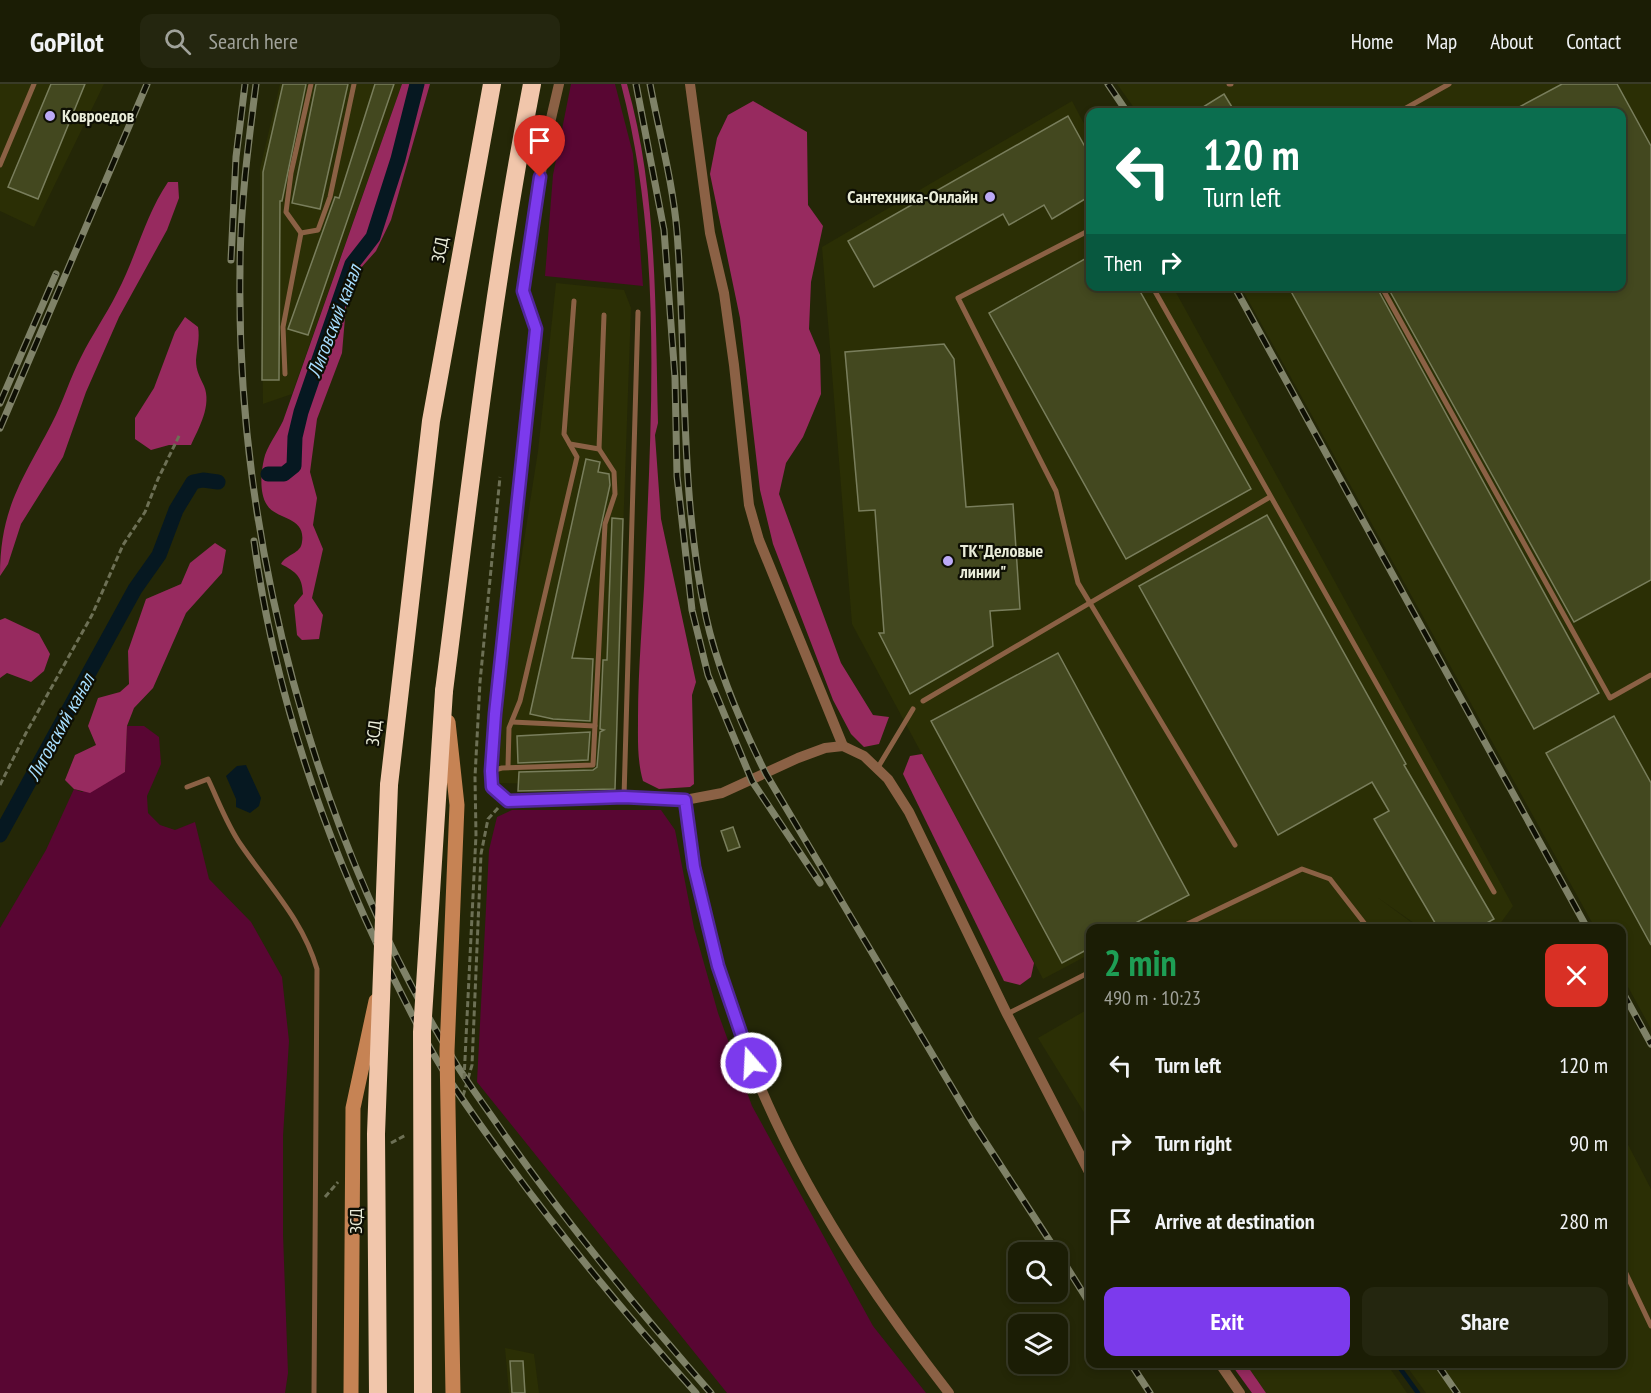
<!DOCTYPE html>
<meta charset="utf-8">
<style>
:root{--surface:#1b1d05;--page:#24260f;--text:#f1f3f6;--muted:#a0a29a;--line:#393b27;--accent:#7c3aed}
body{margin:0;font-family:"PT Sans Narrow",sans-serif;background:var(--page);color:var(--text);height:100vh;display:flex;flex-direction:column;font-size:22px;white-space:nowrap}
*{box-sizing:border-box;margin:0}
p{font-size:20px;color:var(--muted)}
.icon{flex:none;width:33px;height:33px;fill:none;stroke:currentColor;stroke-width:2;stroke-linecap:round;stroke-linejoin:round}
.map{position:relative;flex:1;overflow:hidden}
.side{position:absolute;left:1086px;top:840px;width:540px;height:444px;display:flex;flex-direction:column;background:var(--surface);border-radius:12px;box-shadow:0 3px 9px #0003,0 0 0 2px var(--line)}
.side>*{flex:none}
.banner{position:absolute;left:1086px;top:24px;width:540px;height:183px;border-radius:12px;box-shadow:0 3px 9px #0003,0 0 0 2px var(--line);background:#0b6e4f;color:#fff;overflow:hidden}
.buttons{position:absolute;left:1008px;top:1158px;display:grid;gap:12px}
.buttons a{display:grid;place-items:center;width:60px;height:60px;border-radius:12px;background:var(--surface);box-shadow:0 3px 9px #0003,0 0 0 2px var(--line);font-size:30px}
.pin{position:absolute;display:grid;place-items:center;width:51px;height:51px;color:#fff;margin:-62px -26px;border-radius:50% 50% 50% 0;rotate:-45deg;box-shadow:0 0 6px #0007}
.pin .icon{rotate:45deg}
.me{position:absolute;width:66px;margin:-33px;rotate:341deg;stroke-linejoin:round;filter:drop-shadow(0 0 4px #0008)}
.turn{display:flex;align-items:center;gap:21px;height:126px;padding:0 18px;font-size:27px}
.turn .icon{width:78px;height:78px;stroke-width:2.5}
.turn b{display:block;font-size:42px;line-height:51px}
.then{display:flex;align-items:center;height:57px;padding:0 18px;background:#0003;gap:12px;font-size:22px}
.round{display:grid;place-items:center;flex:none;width:63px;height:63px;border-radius:12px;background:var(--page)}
.overview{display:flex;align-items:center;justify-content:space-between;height:102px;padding:0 18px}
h1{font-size:36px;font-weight:800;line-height:45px;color:#1e9e55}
.button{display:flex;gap:12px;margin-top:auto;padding:12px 18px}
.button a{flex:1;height:69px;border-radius:12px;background:var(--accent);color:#fff;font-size:24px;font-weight:800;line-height:69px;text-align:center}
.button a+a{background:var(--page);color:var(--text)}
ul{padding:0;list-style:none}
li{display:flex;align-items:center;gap:18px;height:78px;padding:0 18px}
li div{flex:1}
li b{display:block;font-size:22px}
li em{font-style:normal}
header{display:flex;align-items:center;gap:36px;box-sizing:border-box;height:84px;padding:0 30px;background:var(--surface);border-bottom:2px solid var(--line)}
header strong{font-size:28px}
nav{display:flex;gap:33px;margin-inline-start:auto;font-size:21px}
.search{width:420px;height:54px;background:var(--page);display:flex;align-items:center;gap:15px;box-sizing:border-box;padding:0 21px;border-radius:12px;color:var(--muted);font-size:22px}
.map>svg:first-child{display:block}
.built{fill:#2b2f05}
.green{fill:#590633}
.forest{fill:#972a5f}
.water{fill:#061821}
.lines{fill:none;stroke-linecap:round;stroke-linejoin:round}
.stream{stroke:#061821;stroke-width:4.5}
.canal{stroke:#061821;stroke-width:15}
.building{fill:#43481f;stroke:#797e5c;stroke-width:1.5}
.path{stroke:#6d7055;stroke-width:3;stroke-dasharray:6 3;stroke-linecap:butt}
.service{stroke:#8b6145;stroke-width:5}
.minor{stroke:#8b6145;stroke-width:10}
.motorway{stroke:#f1c6ab;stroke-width:18}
.rail-casing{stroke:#7f8268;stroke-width:7}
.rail{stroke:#0e0f04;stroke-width:4.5;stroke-dasharray:14;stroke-linecap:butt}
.path-bridge{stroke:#6d7055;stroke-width:3;stroke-dasharray:6 3;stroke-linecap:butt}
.secondary-bridge{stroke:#c68354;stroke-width:15}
.motorway-bridge{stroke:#f1c6ab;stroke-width:18}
.route-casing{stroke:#51269a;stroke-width:15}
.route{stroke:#7c3aed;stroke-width:10}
.poi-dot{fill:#bcaaf6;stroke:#0e0f04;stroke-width:2}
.labels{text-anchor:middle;stroke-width:4.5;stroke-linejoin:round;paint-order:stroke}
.poi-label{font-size:18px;font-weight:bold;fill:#e9ecd9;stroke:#0e0f04;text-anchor:start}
.street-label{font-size:18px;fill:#e9ecd9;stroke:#0e0f04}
.water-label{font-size:20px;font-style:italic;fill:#a6ddfe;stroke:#0e0f04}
</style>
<header>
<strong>GoPilot</strong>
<div class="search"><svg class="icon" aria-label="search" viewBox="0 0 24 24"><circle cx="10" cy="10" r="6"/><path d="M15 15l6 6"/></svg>Search here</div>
<nav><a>Home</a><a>Map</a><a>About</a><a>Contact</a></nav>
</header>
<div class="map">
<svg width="1651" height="1309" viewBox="0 0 1651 1309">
<rect width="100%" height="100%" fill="#242707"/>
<g class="built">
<path d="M0,0H104L34,143L0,127Z"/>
<path d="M280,0H402L292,310L263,320L260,85Z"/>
<path d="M1117,0H1651V945L1622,892V844H1595L1241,203L1622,202V28H1137Z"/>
<path d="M1072,17L1090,51V202L1173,203L1513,822L1497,844H1421L1377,813L1419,844H1090V870L1043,895L852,540L822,163Z"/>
<path d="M556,199L624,206L631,224L614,701L495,699L511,540L538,367Z"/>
<path d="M1090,924V1038L1038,954Z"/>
<path d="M1622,1049L1651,1105V1309H1426L1405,1280H1622Z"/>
<path d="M505,1264L534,1270L539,1309H509Z"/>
<path d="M1246,1280H1387L1407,1309H1266Z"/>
</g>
<g class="green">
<path d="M571,0H615L633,70L643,202L545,192L553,91Z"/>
<path d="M127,642H144L159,653L161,680L147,712L148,729L160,741L175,746L195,738L209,795L251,838L282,893L289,957L283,1052V1150L288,1289L285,1309H0V844L46,766L74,705L82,708L125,688Z"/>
<path d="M512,726H661L675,746L694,844L718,929L752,1022L873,1242L926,1309H727L477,998L489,766L497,733Z"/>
</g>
<g class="forest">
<path d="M402,0H430L391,136L376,167L359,186L346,222L342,269L317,335L310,388L317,414L313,441L323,465L312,514L323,531L319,555L302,556L297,551L294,521L303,510C302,492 296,488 281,480C286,470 301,470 302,458C306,432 276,436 267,421C259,409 261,388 264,375C266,364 278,348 283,337Z"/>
<path d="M621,0H627C658,110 655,225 658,339L655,351L661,435L696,598L692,611L694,700L690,703L659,705L643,697C637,676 638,655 638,633C638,583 643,533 645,484C652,323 662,157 621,0Z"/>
<path d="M753,17L807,48L808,121L823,142L811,198L809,245L820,271L821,310L803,353L786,379L779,410L841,579L873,631L889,633L879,660L864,663L851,650L833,616L773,460L760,406L740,234L710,90L717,54L728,31Z"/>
<path d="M168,98H178L179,114L167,146L119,233L86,308L63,373L21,440L8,480L0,492C0,424 22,397 52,339C63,318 70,294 81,273C92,251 106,231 117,209C136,173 145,132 168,98Z"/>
<path d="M185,233L198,243C200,255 197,264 196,276C196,287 200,293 204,302C212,321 199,344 191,361H169L151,366L135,355V334L154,304L175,248Z"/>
<path d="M215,459L226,466L222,489L186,529L153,604L134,624L127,642L125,688L90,709L74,705L65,696L75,671L96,661L88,642L98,614L120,608L129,600L128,567L146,515L181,500L190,479Z"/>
<path d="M5,534L39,550L50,570L44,587L31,598L7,589L0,594V536Z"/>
<path d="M922,670L1034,879L1031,893L1020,901L1004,897L903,690L910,672Z"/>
<path d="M1231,1280H1246L1266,1309H1252Z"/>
</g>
<path class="water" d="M246,681L261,714L259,722L250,729L236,723V715L226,692L237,682Z"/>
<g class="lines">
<path class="stream" d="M1397,1280L1418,1309"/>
<g class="canal">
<path d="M268,390H284L294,382L295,353L301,328L352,180L373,153L398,75L417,0"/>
<path d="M0,751L135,505L159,471L176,426L193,398L203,396L218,398"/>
</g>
</g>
<g class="building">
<path d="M51,0H85L38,115L8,103Z"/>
<path d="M283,0H306L282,117H280L279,296H262L263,88Z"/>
<path d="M316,0H348L320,125L292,119Z"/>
<path d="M375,0H394L308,251L288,245L335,113L339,114Z"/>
<path d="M1562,0H1617L1651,62V496L1574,538L1387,202H1622V28H1510Z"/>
<path d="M1224,10L1235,28H1195Z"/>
<path d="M1068,32L1090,72V112L1052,135L1044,121L1009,141L1003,130L874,203L848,157Z"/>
<path d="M1090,172V202H1137L1251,405L1126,475L989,229Z"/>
<path d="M1288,202H1376L1599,609L1534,645Z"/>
<path d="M944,260L954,275L966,423L1013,420L1020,525L990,527L993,562L910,610L879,549H884L875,426L859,427L845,268Z"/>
<path d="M586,375L600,378L598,388L609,390L610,401L572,574L593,575L590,637L553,635L530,630Z"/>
<path d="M1267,431L1406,680L1404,681L1494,835L1478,844H1438L1374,735L1389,727L1372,698L1278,751L1139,502Z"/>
<path d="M612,434L623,435L615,705L518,707L519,688L593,686L597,683L600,648L604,646L600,645L603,576H607Z"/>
<path d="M1058,569L1189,811L1126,844H1090V864L1062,879L931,637Z"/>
<path d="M1614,632L1651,699V861L1546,669Z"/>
<path d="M590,648L588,676L518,679L517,652Z"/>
<path d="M733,743L740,763L728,767L721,747Z"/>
<path d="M510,1277H523L525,1309H512Z"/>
</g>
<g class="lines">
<g class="path">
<path d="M0,701L26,649L92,531L123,461L145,428L158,395L180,350"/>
<path d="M463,1012L472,981L481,770L488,735L499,723"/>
<path d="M391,1059L406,1051"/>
<path d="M325,1113L338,1098"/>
</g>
<g class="service">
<path d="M311,0L291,89L286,128L301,149L318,146L330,113L354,0"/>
<path d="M1229,0H1231"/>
<path d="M1399,28L1449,0"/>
<path d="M0,81L34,0"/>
<path d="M1090,146L958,214L1056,407L1078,499L1235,761"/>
<path d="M1152,202L1494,808"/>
<path d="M1381,202L1610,614L1651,591"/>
<path d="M285,290L283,243L301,149"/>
<path d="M570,360L599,365"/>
<path d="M923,617L1270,413"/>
<path d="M512,638L595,642"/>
<path d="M508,683L509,644L520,617L577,373L564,350L574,217"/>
<path d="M877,685L913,625"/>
<path d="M491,687L502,684L593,681L605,440L615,410L614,388L599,365L604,231"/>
<path d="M187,703L208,695C218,716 227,741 241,761C269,802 303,836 317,885L314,1309"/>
<path d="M624,713L638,228"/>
<path d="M1179,844L1302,785L1330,795L1368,844"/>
<path d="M1007,930L1090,888"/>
<path d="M1622,1181L1651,1242"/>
</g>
<g class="minor">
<path d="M559,0L546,56L523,207L536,245L495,630L491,687L493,703L508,717L624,713L685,716L722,709L798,674L825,664L843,662L864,672L888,695L909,728L1007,930L1090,1090"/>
<path d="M690,0L710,149L724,209L734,281L749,421L759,456L843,662"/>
<path d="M685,716C699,812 720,910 759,1000C806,1112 875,1214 949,1309"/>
<path d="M1220,1280L1240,1309"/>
</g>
<g class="motorway">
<path d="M444,607C470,404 493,201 532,0"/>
<path d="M389,701L431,337L492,0"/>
</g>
<g class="rail-casing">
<g id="rail">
<path d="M256,0C248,62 240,124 240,187C236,455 314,750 455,978C470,1003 488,1026 504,1050C568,1141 638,1226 711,1309"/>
<path d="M636,0L664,146L675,294L677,392L692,526L708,591L752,697L820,799"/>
<path d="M650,0C659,48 673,99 677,148C687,275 679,407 706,533C718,587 741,640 766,690L973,1039L1057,1168"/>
<path d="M1108,0L1127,28"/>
<path d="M231,176L236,73L245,0"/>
<path d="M1234,202L1587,844"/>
<path d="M0,319L56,190"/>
<path d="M0,344L147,0"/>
<path d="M254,457C274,606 323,751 389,885C408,923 427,962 450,997C524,1107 607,1210 696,1309"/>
<path d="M1622,907L1651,960"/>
<path d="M1058,1169L1090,1220"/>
<path d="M1131,1280L1150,1309"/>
<path d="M1437,1280L1457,1309"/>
</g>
</g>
<use href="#rail" class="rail"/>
<path class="path-bridge" d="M464,995L476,751L475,693L480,598L500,393"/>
<g class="secondary-bridge">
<path d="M448,638L457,721L447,967L453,1309"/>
<path d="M351,1309L353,1024L376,917"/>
</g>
<g class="motorway-bridge">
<path d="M378,1309L376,1050L389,701"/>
<path d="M423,1309L422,948L444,607"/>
</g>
</g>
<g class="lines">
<g class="route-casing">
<path id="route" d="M540,93L523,207L536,245L495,630L491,687L492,703L508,717L624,713L685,716L694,783L718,882L751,979"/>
</g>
<use href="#route" class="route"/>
</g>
<g class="poi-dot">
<circle cx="50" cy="32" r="6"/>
<circle cx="990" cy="113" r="6"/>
<circle cx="948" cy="477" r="6"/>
</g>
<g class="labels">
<g class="poi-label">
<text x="62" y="38">Ковроедов</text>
<text x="978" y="119" text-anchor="end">Сантехника-Онлайн</text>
<text x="960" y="473">ТК"Деловые<tspan x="960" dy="21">линии"</tspan></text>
</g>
<g class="street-label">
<text transform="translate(440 166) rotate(-80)" y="6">ЗСД</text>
<text transform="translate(374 649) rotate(-83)" y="6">ЗСД</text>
<text transform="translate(356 1137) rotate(-90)" y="6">ЗСД</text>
</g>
<g class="water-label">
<text transform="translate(334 237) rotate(-69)" y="7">Лиговский канал</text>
<text transform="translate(60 643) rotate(-61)" y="7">Лиговский канал</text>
</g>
</g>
</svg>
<div class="buttons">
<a><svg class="icon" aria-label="search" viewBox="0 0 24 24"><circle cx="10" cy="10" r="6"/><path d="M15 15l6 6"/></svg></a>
<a><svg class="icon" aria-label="layers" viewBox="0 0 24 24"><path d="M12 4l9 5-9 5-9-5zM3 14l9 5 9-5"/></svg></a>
</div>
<div class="pin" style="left:540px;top:93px;background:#d93025"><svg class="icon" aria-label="arrive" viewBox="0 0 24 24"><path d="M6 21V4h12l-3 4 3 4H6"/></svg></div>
<svg class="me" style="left:751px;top:979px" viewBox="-20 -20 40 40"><circle r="17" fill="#7c3aed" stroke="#fff" stroke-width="3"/><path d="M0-11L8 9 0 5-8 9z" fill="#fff"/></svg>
<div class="banner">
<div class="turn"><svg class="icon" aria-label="left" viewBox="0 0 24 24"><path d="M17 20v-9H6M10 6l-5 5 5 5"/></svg><div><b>120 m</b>Turn left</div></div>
<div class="then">Then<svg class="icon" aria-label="right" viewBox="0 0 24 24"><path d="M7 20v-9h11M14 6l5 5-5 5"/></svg></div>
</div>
<section class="side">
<div class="overview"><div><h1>2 min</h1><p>490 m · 10:23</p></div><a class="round" style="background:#d93025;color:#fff"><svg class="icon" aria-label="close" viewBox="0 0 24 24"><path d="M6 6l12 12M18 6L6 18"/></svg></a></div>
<ul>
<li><svg class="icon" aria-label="left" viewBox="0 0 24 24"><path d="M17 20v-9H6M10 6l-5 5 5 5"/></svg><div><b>Turn left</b></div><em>120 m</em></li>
<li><svg class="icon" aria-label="right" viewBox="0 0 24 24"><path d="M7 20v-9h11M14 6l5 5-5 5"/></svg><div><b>Turn right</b></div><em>90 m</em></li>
<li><svg class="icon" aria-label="arrive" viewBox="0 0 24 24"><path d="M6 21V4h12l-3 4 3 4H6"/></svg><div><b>Arrive at destination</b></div><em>280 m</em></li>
</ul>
<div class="button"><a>Exit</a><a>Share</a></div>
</section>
</div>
